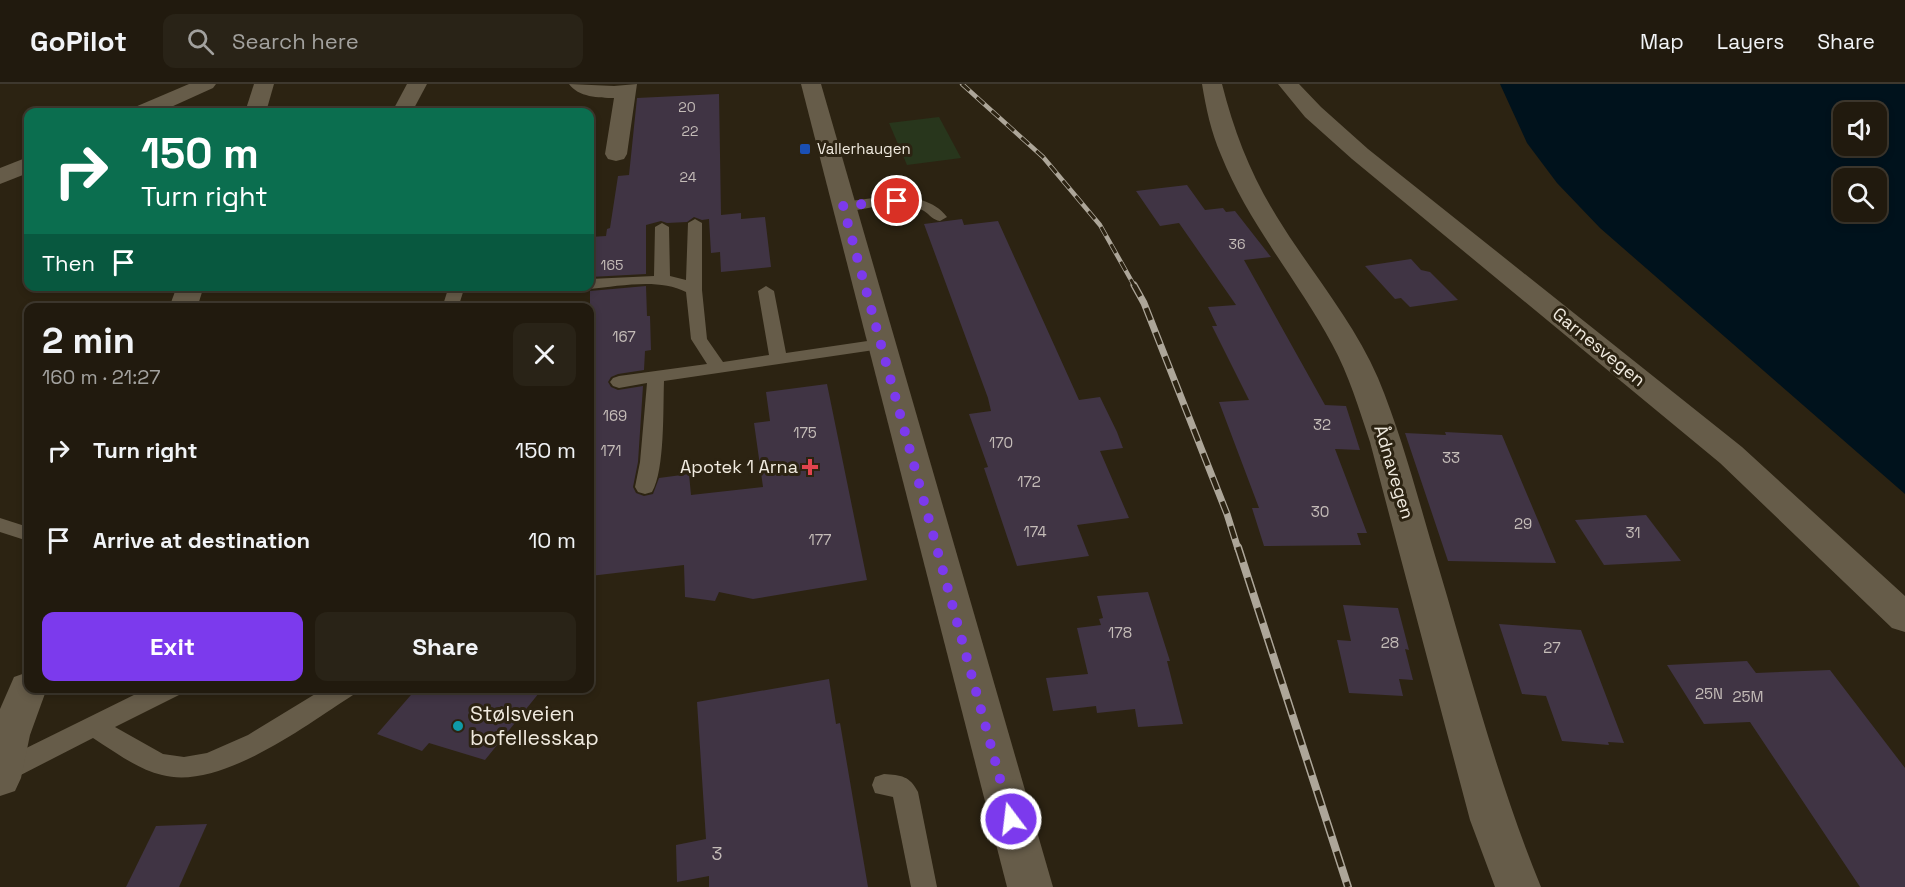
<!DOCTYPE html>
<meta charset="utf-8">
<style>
:root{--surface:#211a0e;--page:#292317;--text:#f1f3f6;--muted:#a2a19e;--line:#3e382e;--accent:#7c3aed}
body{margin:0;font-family:"Space Grotesk",sans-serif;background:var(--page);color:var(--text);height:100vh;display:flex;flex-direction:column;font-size:22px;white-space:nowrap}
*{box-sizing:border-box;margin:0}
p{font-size:20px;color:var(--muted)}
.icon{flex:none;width:33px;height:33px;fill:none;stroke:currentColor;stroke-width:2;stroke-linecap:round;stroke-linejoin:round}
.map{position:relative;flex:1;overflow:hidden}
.side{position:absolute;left:24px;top:219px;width:570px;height:390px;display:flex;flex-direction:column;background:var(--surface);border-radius:12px;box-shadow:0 3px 9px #0003,0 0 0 2px var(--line)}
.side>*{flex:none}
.guide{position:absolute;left:24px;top:24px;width:570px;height:183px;border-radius:12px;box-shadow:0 3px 9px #0003,0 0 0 2px var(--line);background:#0b6e4f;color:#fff;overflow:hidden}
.buttons{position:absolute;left:1833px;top:18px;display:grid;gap:12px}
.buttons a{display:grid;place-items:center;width:54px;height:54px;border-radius:12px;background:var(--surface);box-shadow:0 3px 9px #0003,0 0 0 2px var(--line);font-size:30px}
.pin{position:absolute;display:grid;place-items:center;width:51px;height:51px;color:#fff;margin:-26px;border:3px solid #fff;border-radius:50%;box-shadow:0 2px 6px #0007}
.me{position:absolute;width:66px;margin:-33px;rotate:345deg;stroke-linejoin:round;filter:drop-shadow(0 0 4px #0008)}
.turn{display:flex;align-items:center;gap:21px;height:126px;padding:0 18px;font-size:27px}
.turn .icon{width:78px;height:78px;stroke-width:2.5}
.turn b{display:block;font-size:42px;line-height:51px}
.then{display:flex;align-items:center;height:57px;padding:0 18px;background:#0003;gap:12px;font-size:22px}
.round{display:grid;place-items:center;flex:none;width:63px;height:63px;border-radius:12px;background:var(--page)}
.overview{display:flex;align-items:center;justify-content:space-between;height:102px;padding:0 18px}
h1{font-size:36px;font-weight:600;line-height:45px}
.action{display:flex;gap:12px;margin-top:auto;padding:12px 18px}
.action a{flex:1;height:69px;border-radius:12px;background:var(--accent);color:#fff;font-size:24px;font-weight:600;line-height:69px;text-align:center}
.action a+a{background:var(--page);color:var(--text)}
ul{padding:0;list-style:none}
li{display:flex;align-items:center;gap:18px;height:90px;padding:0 18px}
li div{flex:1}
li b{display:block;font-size:22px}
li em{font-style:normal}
header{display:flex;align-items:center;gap:36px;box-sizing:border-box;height:84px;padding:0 30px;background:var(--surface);border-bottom:2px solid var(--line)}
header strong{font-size:28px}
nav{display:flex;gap:33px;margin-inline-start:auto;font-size:21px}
.search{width:420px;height:54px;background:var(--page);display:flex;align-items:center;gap:15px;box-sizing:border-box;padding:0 21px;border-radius:12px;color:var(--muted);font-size:22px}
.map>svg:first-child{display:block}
.green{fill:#28361c}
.water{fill:#00121c;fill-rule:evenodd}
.building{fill:#403444}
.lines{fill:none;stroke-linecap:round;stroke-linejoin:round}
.lane{fill:#665c49;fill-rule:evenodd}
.street{fill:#665c49;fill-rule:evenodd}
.secondary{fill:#665c49;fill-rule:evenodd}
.rail-far2-casing{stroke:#ada699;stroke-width:4.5}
.rail-far1-casing{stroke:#ada699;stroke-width:7}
.rail-casing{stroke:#ada699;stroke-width:8}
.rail-far2{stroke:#2c2312;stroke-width:3;stroke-dasharray:10;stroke-linecap:butt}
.rail-far1{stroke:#2c2312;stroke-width:4.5;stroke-dasharray:13;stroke-linecap:butt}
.rail{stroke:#2c2312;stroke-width:5;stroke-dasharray:16;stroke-linecap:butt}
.route{stroke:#7c3aed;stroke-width:10;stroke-dasharray:0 18}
.transit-dot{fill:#1a4fb4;stroke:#2c2312;stroke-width:2}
.health-dot{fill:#e0444e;stroke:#2c2312;stroke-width:2}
.culture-dot{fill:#0f9aa8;stroke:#2c2312;stroke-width:2}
.labels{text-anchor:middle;stroke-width:6;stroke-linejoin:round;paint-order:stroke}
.far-number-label{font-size:14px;fill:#c4bcb8}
.far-poi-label{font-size:15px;fill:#f0eadf;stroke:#2c2312;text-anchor:start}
.number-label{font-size:15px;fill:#c4bcb8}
.street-label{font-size:18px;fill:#f0eadf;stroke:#2c2312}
.poi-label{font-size:18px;fill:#f0eadf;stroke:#2c2312;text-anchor:end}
.near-number-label{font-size:18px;fill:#c4bcb8}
.near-poi-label{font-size:21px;fill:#f0eadf;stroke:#2c2312;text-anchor:start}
</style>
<header>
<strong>GoPilot</strong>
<div class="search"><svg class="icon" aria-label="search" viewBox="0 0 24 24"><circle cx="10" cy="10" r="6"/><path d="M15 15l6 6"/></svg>Search here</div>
<nav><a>Map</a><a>Layers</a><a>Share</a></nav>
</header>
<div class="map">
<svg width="1905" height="803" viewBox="0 0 1905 803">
<rect width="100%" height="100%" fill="#2c2312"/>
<path class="green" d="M939,33L961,74L907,81L889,39Z"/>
<path class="water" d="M1500,0H1905V410L1600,144L1557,99L1527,59ZM1844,28H1876V62H1844ZM1844,94H1876V128H1844Z"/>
<g class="building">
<path d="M719,10L721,131L741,129V135L765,133L771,183L721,188L720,168L711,169L709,135L702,136L694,133L687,138L667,139L661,137L646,141V190L590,193V153L606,152L607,145L610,144L618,92L629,91L637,14Z"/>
<path d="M1187,101L1205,126L1223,124L1226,128L1235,127L1271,173L1244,176L1325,321L1346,322L1360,366L1335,365L1367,449H1357L1361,461L1264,462L1252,424H1259L1219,318L1249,316L1212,242H1217L1208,223L1236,221L1179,139L1160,142L1136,107Z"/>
<path d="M962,135L964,141L998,137L1079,316L1100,313L1117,348L1123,364L1100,367L1129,434L1077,441L1089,472L1017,482L984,384L988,383L969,330L991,327L988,314L924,140Z"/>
<path d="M1411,175L1421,186L1430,188L1458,216L1410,223L1401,214L1395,215L1365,182Z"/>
<path d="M646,202L647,232H650L651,266L645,267L644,286L618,290L611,293L608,298L611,303L618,306L643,302L638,378L633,403L636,409L644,412L653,410L659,394L689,390L691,411L763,403L754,339L770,337L766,308L827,300L867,496L753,515L719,508L715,517L685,513L684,481L590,492V207Z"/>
<path d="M1445,348L1502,351L1556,479L1448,477L1405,349L1446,351Z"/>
<path d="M1646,431L1681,477L1604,481L1575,436Z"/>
<path d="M1148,508L1170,577H1167L1183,640L1138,643L1135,625L1097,629L1096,622L1053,627L1046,594L1088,590L1077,544L1101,541L1099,535L1103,534L1097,512Z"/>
<path d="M1343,521L1398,524L1409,566L1405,565L1413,596L1399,595L1403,612L1349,609L1337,556L1351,557Z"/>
<path d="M1499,540L1581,546L1624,659L1608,658L1609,661L1562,657L1546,612L1522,610Z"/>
<path d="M1747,577L1756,589L1830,586L1905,684V803H1860L1750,638L1704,640L1667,581Z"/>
<path d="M829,595L836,640L840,639L868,803H709V792L677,798L676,761L706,755L697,618Z"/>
<path d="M417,604H543L485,676L429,659L422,667L377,650Z"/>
<path d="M207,740L179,803H126L156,742Z"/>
</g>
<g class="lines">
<g class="lane">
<path d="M881,113C905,112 932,113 947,133L940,137C933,136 930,131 924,127C911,120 896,120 882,122C869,123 845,131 836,122L843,118Z"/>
<path d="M695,135L702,139V206L707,255L723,278L769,271L758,207L766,202L774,207L786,269L881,255L887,256L889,260L887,264L881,265L664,297C663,324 665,386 652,408L645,410L638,408L635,403L640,378L647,299L619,304L613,302L610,298L613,294L619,292L707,280L691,255L686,208C659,194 620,202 590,205L584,202H590V195L654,192L655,143L662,139L669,143L670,192L686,196L688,139Z"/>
<path d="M449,202H465L458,224H442Z"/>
<path d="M0,434L28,443V457L0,448Z"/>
<path d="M148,604H182L179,611L115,643L163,670L184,673L207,669L248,651L325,604H356L353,611C306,641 220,707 162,691C137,685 115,668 93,654L11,696L0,698V677Z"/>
<path d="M884,690C901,691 910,692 918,708L937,803H911L893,713L875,709L872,701L875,693Z"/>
</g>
<g class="street">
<path d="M189,0H216L213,4L160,28H132L135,23Z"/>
<path d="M407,0H427L412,28H392Z"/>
<path d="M569,0L614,2L637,0L627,70L624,75L616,77L608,75L605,70L614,14C599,14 578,13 569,0Z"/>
<path d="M1202,0H1222C1234,48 1251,91 1277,133C1310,187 1353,236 1378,294C1400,347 1415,403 1431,458C1466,573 1495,691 1541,803H1495L1470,736L1370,358C1359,325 1349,291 1332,260C1297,195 1248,139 1221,71C1211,48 1206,24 1202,0Z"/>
<path d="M28,73V89L0,100V84Z"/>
</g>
<g class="secondary">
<path d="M254,0H274L266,28H245Z"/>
<path d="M801,0H821L1053,803H1007Z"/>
<path d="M1278,0H1299L1321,23L1368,65L1742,363L1905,512V548L1892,544L1720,379L1352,75L1305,33Z"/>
<path d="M177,202H204L197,224H169Z"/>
<path d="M28,588V604H47L30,651L21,694L15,707L0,712V625L14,593Z"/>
</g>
<g class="rail-far2-casing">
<path id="rail-far2" d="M962,0L1043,73L1100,141L1135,203"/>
</g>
<g class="rail-far1-casing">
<path id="rail-far1" d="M1134,201L1144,219L1227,430L1238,465"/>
</g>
<g class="rail-casing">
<path id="rail" d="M1238,463L1348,803"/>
</g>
<use href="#rail-far2" class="rail-far2"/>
<use href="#rail-far1" class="rail-far1"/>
<use href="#rail" class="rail"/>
</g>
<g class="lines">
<path class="route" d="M897,117L843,122L1011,735"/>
</g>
<rect class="transit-dot" x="799" y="59" width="12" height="12" rx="3"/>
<path class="health-dot" d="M807 374h6v6h6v6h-6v6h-6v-6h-6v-6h6z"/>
<circle class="culture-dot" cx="458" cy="642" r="6"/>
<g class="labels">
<g class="far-number-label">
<text x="687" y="28">20</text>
<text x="690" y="52">22</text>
<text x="688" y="98">24</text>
<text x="1237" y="165">36</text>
<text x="612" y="186">165</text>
</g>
<g class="far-poi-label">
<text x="817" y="70">Vallerhaugen</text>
</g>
<g class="number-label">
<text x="624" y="258">167</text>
<text x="615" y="337">169</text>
<text x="1322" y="346">32</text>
<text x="805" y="354">175</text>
<text x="1001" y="364">170</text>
<text x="611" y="372">171</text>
<text x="1451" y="379">33</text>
<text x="1029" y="403">172</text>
<text x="1320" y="433">30</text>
<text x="1523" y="445">29</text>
<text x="1035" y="453">174</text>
<text x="1633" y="454">31</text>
<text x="820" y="461">177</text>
<text x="1120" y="554">178</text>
<text x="1390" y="564">28</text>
<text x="1552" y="569">27</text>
<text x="1709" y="615">25N</text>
<text x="1748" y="618">25M</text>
</g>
<g class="street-label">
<text transform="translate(1599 263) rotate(39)" y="6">Garnesvegen</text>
<text transform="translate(1394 388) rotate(73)" y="6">Ådnavegen</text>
</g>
<g class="poi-label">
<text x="798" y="389">Apotek 1 Arna</text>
</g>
<g class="near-number-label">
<text x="717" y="776">3</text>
</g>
<g class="near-poi-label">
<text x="470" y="637">Stølsveien<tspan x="470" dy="24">bofellesskap</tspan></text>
</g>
</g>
</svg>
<div class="buttons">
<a><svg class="icon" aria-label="sound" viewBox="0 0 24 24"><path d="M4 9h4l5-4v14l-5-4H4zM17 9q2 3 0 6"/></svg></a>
<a><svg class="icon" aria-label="search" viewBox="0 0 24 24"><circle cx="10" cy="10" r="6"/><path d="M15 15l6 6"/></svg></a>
</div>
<div class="pin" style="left:897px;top:117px;background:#d93025"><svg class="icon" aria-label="arrive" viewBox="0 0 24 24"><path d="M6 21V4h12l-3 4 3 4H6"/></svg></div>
<svg class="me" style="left:1011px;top:735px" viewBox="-20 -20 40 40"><circle r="17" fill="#7c3aed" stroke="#fff" stroke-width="3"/><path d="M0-11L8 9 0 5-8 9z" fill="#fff"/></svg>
<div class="guide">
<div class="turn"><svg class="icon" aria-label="right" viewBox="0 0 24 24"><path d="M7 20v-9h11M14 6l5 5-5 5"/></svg><div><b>150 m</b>Turn right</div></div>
<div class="then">Then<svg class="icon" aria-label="arrive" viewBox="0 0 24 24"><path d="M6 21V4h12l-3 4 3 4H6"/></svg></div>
</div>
<section class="side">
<div class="overview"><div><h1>2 min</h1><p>160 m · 21:27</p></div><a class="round"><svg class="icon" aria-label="close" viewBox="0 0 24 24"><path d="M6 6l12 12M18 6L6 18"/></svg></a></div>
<ul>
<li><svg class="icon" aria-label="right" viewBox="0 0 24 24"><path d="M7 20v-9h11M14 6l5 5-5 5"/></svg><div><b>Turn right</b></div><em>150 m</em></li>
<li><svg class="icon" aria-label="arrive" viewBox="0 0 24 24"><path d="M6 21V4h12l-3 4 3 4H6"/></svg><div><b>Arrive at destination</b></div><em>10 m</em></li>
</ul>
<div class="action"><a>Exit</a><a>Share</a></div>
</section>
</div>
